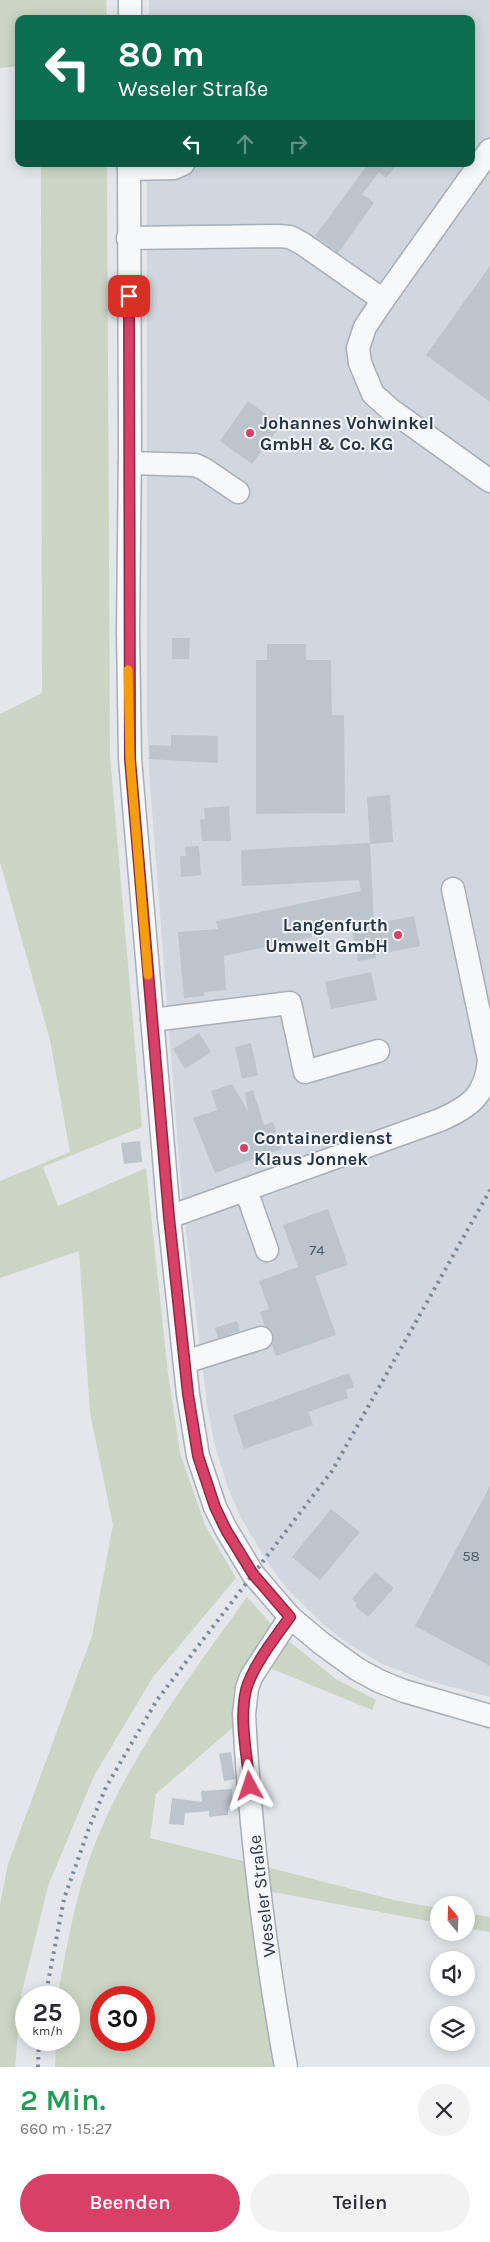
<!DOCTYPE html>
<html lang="de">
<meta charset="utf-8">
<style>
:root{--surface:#fff;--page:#f2f2f3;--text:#2b2b33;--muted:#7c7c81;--accent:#d94066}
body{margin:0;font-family:Karla,sans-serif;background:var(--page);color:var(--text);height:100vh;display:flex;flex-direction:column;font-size:19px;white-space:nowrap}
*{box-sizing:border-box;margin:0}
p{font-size:16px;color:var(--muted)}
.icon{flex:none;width:28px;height:28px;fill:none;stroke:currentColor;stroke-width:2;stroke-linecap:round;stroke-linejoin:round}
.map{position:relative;height:2067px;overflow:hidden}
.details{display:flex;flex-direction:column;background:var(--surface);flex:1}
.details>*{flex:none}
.top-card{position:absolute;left:15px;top:15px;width:460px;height:152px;border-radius:10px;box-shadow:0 2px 12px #0003;background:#0b6e4f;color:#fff;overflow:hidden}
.needle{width:32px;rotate:341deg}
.tools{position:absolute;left:430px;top:1896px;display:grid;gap:10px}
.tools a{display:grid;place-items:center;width:45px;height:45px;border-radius:50%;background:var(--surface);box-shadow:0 2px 12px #0003;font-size:25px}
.speed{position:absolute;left:15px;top:1986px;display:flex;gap:10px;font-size:25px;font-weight:700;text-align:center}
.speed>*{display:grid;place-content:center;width:65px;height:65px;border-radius:50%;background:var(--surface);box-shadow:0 2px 12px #0003;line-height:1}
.speed small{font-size:12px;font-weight:400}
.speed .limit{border:8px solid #d22;background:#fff;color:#111}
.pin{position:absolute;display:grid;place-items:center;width:42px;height:42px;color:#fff;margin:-21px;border-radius:10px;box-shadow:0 2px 8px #0006}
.me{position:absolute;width:55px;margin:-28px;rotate:355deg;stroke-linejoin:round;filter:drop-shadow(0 0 4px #0008)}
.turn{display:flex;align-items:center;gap:18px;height:105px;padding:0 20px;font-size:22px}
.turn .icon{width:65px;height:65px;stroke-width:2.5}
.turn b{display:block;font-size:35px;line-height:42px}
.lanes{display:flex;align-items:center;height:48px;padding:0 20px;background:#0003;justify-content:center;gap:25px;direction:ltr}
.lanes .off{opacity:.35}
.round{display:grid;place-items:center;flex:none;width:52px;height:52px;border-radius:26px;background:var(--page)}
.headline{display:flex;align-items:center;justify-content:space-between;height:85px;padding:0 20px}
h1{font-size:30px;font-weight:600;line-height:38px;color:#1e9e55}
.cta{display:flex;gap:10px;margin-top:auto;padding:10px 20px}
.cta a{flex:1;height:58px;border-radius:30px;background:var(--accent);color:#fff;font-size:20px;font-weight:600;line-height:58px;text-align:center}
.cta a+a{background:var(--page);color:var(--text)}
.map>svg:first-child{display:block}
.built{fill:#d1d7de}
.green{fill:#cad6c3;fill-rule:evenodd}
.building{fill:#bcc4cc}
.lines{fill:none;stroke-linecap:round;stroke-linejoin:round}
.minor-casing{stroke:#a7aeb7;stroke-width:25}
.minor{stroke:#f6f8fa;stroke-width:22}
.rail{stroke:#7b8897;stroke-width:4;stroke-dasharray:2.5 5;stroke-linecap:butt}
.route-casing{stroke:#8d2a42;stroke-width:12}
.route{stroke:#d94066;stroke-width:9}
.slow{stroke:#f59e0b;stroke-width:9}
.poi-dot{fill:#d94066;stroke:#f3f6f9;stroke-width:2}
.labels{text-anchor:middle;stroke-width:4;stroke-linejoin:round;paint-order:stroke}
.number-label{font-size:15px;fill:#4e5a68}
.poi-label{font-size:18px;font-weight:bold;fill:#293646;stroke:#f3f6f9;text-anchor:start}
.street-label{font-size:18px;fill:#293646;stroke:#f3f6f9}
</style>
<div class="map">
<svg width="490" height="2067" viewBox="0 0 490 2067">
<rect width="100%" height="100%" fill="#e3e7ec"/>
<path class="built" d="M149,0H490V1697L428,1681L382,1664L347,1643L324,1625L288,1590L272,1569L241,1518L228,1488L215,1446L207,1405L182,1197L149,772L147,717V164H471V19H149Z"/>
<g class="green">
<path d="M0,0H106L107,19H19V66L0,68Z"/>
<path d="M41,164H107L110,755L142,1127L43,1167L58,1206L146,1168L168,1373L180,1453L205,1525L236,1578L153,1677L94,1776L48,1886L21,1996L15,2067H0V1905L8,1864L92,1636L113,1525L90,1413L79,1251L0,1278V1181L70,1152L50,1040L0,862V714L42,693Z"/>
<path d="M247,1597L273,1626L238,1723L156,1794L150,1838L251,1863L283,2067H55L56,2040H69V1998L58,1997L59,1988C69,1936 78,1883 99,1834C135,1748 193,1672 247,1597ZM101,1998H144V2040H101Z"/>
<path d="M286,1639L336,1679L376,1700L372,1710L267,1667Z"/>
<path d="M263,1866L398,1901L439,1908V1923L267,1891Z"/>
<path d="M466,1913L490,1917V1932L466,1928Z"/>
</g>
<g class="building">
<path d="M368,164H397L386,178L379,172L362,194L374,203L338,253L315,236Z"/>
<path d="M490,266V402L426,355Z"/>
<path d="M248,401L281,425L252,464L220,441Z"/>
<path d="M172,638H190L189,659H172Z"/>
<path d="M267,644H306V660H331L332,715H344L345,813L256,814V660H267Z"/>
<path d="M171,735L218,736V763L149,759L150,745L171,746Z"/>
<path d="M390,795L393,842L370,844L374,924L414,916L420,946L375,955L376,958L358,961L350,921L309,924L312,937L224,956L226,990L204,992V996L184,998L178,932L218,929L216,921L361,891L359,880L242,886L241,850L370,843L367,797Z"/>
<path d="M229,806L231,841H202L200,820L205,819L204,808Z"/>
<path d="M199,846L201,875L181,877L180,856H186L185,847Z"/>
<path d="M371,972L377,1000L331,1009L325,982Z"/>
<path d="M199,1033L211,1052L185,1069L173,1049Z"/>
<path d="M251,1043L258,1075L242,1079L235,1047Z"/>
<path d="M232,1084L248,1111L245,1093L253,1090L264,1125L273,1122L282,1149L215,1173L193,1118L217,1110L211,1091Z"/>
<path d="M140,1141L142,1162L124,1164L121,1143Z"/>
<path d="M328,1209L348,1265L315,1276L336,1335L276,1356L272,1345L273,1334L265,1326L260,1312L269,1309L259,1281L298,1267L283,1225Z"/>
<path d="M237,1321L240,1331L218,1338L215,1328Z"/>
<path d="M349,1373L354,1387L346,1390L348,1398L308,1412L313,1425L244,1449L233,1415Z"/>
<path d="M490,1486V1666L415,1626Z"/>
<path d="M331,1509L360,1532L320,1580L292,1557Z"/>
<path d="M375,1572L394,1588L368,1617L355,1606L357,1603L352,1599Z"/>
<path d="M231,1752L235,1779L224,1781L219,1754Z"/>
<path d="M232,1789L233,1810H228V1815L209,1817V1811L185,1813L184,1825L169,1824L172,1798L202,1802L201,1791Z"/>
</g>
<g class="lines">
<g class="minor-casing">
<g id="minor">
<path d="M130,19V0"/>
<path d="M490,150L383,300L365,327L358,348L360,363L373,394L391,410L490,481"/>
<path d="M129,164L130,449L128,632L130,759L169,1217L188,1394L198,1456L215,1507L226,1529L253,1574L290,1617L321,1643L357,1669L379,1681L404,1691L490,1716"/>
<path d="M129,169L174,168L183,164"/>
<path d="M128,238L278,236L290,237L303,244L383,300"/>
<path d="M130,463L195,465L204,469L238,492"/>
<path d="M152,1020L290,1003L305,1072L378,1051"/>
<path d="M246,1190L267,1250"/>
<path d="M169,1217L440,1120C470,1107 486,1095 489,1060L453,889"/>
<path d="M185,1362L261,1338"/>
<path d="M286,2067C265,1951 250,1832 244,1714L247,1688L251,1677L290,1617"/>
</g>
</g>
<use href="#minor" class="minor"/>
<g class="rail">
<path d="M45,1998L64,1899L89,1828L106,1787L157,1700L332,1471L490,1190"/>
<path d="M38,2067L39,2040"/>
</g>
</g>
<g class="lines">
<g class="route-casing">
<path id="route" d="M129,296L130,759L169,1217L188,1394L198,1456L215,1507L226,1530L253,1574L290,1617C276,1636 252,1667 246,1690C239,1720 247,1755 250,1786"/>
</g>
<use href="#route" class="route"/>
<path class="slow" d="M128,670L130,759L148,975"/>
</g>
<g class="poi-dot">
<circle cx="250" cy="433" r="5"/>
<circle cx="398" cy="935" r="5"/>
<circle cx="244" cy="1148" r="5"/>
</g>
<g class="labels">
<g class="number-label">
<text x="317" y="1255">74</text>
<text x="471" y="1561">58</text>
</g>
<g class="poi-label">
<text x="260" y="429">Johannes Vohwinkel<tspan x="260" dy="21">GmbH &amp; Co. KG</tspan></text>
<text x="388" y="931" text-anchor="end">Langenfurth<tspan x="388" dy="21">Umwelt GmbH</tspan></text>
<text x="254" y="1144">Containerdienst<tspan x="254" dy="21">Klaus Jonnek</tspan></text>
</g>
<g class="street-label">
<text transform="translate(262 1896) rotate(-97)" y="6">Weseler Straße</text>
</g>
</g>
</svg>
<div class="tools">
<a><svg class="needle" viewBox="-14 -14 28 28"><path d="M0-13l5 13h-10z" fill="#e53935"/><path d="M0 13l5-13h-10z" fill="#7c7c81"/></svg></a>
<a><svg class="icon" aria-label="sound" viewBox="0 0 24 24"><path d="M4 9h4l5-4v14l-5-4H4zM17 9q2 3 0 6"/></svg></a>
<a><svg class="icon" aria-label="layers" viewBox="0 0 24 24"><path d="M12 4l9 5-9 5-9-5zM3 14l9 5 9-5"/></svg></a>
</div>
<div class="speed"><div>25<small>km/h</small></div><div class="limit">30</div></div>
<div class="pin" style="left:129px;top:296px;background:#d93025"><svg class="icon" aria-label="arrive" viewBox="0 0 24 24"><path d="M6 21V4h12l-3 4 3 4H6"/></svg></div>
<svg class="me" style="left:250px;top:1786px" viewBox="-20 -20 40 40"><path d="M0-17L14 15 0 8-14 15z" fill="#d94066" stroke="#fff" stroke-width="4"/></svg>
<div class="top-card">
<div class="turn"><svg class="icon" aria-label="left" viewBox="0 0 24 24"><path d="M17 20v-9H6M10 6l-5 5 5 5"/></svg><div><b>80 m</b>Weseler Straße</div></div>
<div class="lanes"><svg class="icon" aria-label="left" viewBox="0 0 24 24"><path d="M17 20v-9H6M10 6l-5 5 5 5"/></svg><svg class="icon off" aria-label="ahead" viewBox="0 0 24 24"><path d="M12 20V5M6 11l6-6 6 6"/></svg><svg class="icon off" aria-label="right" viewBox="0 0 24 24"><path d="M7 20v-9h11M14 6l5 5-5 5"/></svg></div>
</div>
</div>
<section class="details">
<div class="headline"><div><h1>2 Min.</h1><p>660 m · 15:27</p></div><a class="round"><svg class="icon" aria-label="close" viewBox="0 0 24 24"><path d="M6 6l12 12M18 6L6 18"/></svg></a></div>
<div class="cta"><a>Beenden</a><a>Teilen</a></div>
</section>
